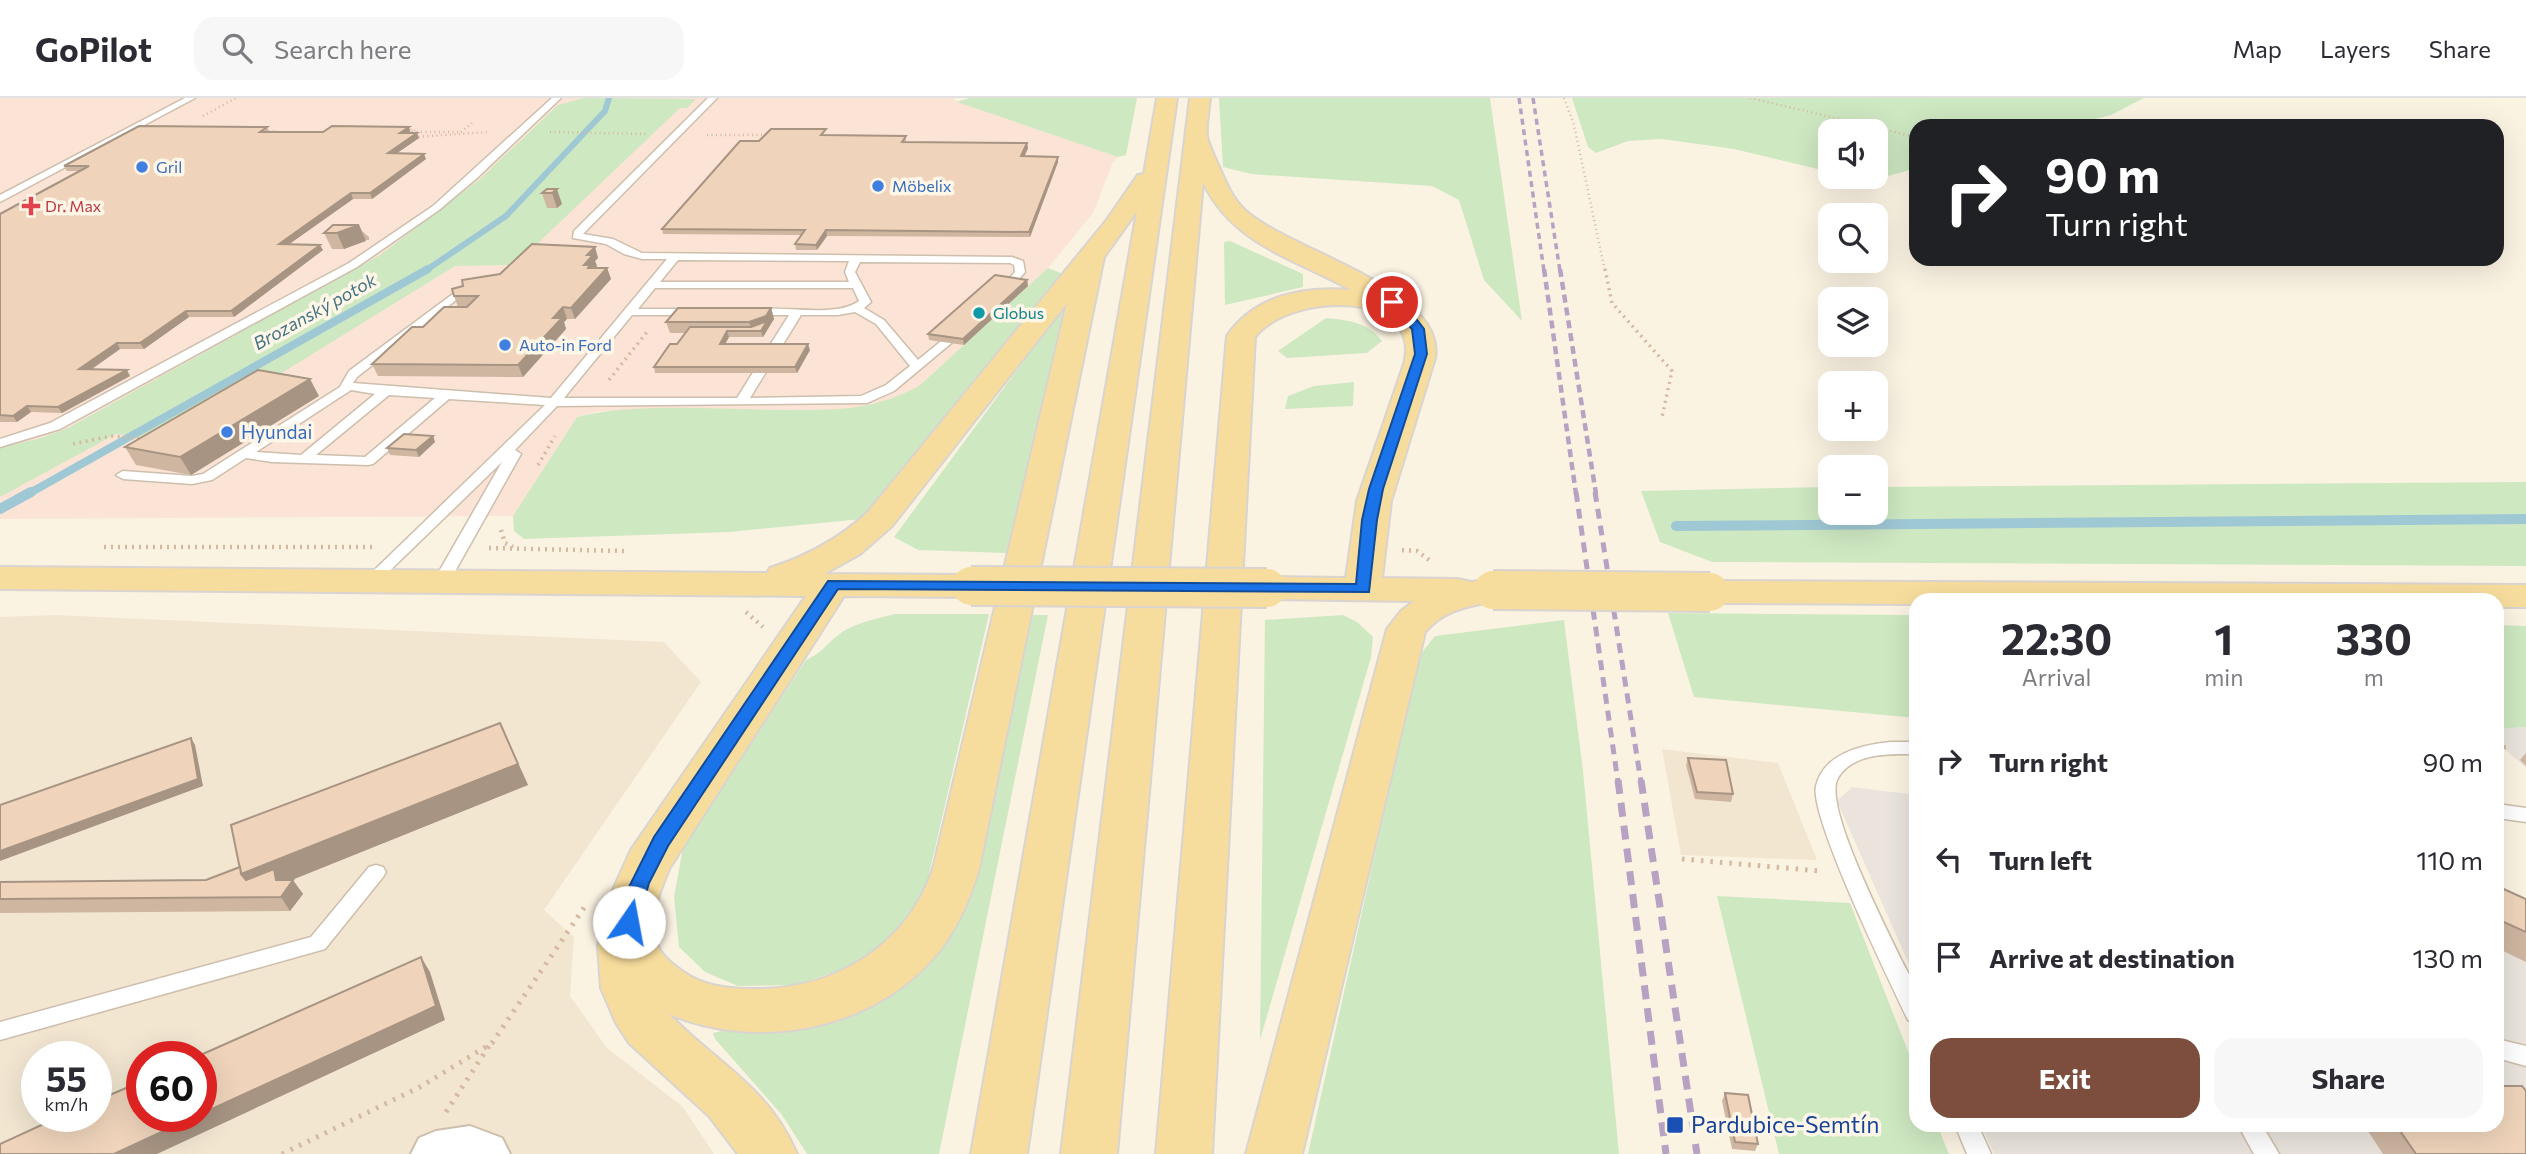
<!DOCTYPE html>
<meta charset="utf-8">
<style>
:root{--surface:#fff;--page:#f7f7f7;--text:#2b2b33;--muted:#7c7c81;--line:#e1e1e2;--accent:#7d4e3e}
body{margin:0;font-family:Commissioner,sans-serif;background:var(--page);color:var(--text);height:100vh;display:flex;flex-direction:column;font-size:26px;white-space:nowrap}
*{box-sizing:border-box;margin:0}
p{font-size:23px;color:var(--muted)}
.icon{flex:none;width:38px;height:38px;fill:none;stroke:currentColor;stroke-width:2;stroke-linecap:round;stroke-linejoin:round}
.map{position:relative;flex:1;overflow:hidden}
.details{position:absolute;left:1909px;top:495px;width:595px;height:539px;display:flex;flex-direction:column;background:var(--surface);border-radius:21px;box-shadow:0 7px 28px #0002}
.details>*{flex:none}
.top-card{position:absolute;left:1909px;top:21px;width:595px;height:147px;border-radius:21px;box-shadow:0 7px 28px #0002;background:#202124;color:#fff;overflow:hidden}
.buttons{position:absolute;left:1818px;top:21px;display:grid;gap:14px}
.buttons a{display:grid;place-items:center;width:70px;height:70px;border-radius:14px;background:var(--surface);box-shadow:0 7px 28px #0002;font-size:35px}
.speed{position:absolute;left:21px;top:943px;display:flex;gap:14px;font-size:35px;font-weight:700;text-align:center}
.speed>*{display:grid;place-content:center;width:91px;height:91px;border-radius:50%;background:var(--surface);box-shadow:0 7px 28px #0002;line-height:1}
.speed small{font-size:18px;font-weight:400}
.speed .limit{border:10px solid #d22;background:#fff;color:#111}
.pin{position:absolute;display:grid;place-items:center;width:60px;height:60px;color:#fff;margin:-30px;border:4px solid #fff;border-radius:50%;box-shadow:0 2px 7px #0007}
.me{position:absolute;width:77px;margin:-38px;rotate:12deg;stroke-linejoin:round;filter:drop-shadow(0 0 5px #0008)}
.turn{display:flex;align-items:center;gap:24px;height:147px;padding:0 21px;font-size:32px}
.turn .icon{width:91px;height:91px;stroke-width:2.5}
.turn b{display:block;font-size:49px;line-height:60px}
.eta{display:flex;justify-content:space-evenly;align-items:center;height:119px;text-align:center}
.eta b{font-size:42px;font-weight:700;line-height:49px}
.primary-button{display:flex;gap:14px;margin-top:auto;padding:14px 21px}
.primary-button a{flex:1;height:80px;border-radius:21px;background:var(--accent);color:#fff;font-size:28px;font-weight:700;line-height:80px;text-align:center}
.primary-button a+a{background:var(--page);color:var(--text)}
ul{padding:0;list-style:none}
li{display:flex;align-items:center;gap:21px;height:98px;padding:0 21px}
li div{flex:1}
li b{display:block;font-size:26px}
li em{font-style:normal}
header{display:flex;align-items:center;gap:42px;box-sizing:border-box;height:98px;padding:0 35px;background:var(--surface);border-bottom:2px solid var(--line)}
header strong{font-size:33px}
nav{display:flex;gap:38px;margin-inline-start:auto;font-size:24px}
.search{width:490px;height:63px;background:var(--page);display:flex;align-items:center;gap:18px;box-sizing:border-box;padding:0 24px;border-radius:21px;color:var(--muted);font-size:26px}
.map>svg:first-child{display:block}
.residential{fill:#f2e6d1;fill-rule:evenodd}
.commercial{fill:#fbe4d6}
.industrial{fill:#eae4dd}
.green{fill:#cee8c2}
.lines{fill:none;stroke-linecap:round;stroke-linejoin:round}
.stream-far2{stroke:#9fc8d5;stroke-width:6}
.stream-far1{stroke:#9fc8d5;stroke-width:8}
.stream{stroke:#9fc8d5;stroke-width:10}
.lane-casing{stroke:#cebeac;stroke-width:3}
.street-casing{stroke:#cebeac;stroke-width:4}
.primary-casing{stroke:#dad4d0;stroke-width:4}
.path-far3{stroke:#d4b89f;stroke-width:2.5;stroke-dasharray:1 3.5;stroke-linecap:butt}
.path-far2{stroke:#d4b89f;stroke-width:3.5;stroke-dasharray:2 4.5;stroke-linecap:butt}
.path-far1{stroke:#d4b89f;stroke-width:4.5;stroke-dasharray:2 5;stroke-linecap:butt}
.path{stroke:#d4b89f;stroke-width:5;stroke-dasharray:2.5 7;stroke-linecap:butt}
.lane{fill:#fff;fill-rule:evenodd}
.street{fill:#fff;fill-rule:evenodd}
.primary{fill:#f7dd9d;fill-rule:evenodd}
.rail-far3{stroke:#b7a2c3;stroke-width:3.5;stroke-dasharray:6 4.5;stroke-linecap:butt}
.rail-far2{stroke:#b7a2c3;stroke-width:4.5;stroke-dasharray:8 5;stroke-linecap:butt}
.rail-far1{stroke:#b7a2c3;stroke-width:5;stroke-dasharray:10 7;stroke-linecap:butt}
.rail{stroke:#b7a2c3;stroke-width:7;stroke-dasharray:14 9;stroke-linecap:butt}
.primary-bridge-casing{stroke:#dad4d0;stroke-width:42;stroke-linecap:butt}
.primary-bridge{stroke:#f7dd9d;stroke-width:38}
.wall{fill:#ceb6a1}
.shaded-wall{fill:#a79483}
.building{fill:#efd4bb;stroke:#a79483;stroke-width:2}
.route{fill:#1a73e8;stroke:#114b97;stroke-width:2}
.shop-dot{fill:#3f7fe0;stroke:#fef7e8;stroke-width:2.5}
.health-dot{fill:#e0444e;stroke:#fef7e8;stroke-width:2.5}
.culture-dot{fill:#0f9aa8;stroke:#fef7e8;stroke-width:2.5}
.transit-dot{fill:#1a4fb4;stroke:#fef7e8;stroke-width:2.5}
.labels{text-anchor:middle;stroke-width:7;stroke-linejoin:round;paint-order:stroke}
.far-shop-label{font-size:16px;fill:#366cbe;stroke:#fef7e8;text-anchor:start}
.far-health-label{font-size:16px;fill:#be3a42;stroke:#fef7e8;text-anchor:start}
.far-culture-label{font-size:16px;fill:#0d838f;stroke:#fef7e8;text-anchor:start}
.far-water-label{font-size:18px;font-style:italic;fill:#457485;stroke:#fef7e8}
.shop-label{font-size:19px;fill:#366cbe;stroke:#fef7e8;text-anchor:start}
.near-transit-label{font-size:23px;fill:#164399;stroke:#fef7e8;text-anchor:start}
</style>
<header>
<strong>GoPilot</strong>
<div class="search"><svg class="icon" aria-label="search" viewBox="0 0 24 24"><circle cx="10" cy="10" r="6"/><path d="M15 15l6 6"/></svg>Search here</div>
<nav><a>Map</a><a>Layers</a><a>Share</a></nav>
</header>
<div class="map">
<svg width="2526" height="1056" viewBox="0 0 2526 1056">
<rect width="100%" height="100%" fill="#fbf3e2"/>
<g class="residential">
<path d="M55,517L664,544L701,584L544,812L574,839L570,898L607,950L683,1009L714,1056H0V519ZM37,959H96V1018H37ZM142,959H201V1018H142Z"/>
<path d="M1662,651L1778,665L1817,762L1681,757Z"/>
</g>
<path class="commercial" d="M0,0H953L958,4L1118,59L1113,64L1093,115L1048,170L919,288L896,301L843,312L600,313L577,319L513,418L0,421Z"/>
<g class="industrial">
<path d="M2526,629V670L2497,644V631Z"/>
<path d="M1852,689L1916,697V882L1837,703Z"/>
<path d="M2497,803L2526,816V1056H1994L1981,1027H2497Z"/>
</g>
<g class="green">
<path d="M584,0L696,1L687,10H680L537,146L509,167L455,168L173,342L116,336L0,399V349L38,341L68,330L380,157L479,82L558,7Z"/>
<path d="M969,0H1137L1126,57L1118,59L957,4Z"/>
<path d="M1219,0H1490L1522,223L1484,182L1459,102L1432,88L1251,76L1223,69Z"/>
<path d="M1572,0H2144L2111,17L2068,28H1916V70C1892,77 1874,84 1848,79H1876V33H1830V74L1734,51L1662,41L1628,43L1596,55L1588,49Z"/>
<path d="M1230,143L1303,176V189L1225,207L1224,144Z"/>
<path d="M1048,170L1063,176L862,421L729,434L524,441L514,433L513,418L577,319C637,304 721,312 785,312C836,312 873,313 919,288Z"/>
<path d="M1068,203L1006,455L918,452L894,439Z"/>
<path d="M1326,220C1348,222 1368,224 1382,243L1367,255L1287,260L1278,253Z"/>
<path d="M1354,284L1353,308L1285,311L1288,298L1314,288Z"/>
<path d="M2526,384V468L1712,464L1660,444L1641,393L1830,389V415H1876V389Z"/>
<path d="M1668,515L1916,517V620L1694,599Z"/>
<path d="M895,516H989L924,798L896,837L855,867L796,887L738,888L705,874L679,849L674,799L683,750L806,562C820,556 826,547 837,538C852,525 876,521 895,516Z"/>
<path d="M1031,517H1048L939,1056H807L782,1017L715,941L713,935L726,932L762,936L827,922L924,867L969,804Z"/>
<path d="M1343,517L1357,524L1373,539L1371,559L1260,942L1265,522Z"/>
<path d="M1564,522L1583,673L1619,1056H1308L1419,558L1435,538Z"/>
<path d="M2497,527L2526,528V629L2497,631Z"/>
<path d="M1717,798L1850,805L1916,974V1027H1937L1949,1056H1779Z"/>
</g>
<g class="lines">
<path class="stream-far2" d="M425,173L506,118L605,13L609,0"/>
<path class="stream-far1" d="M28,396L428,171"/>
<g class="stream">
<path d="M0,411L31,394"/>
<path d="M1676,428L2526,421"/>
</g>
<g class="lane-casing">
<g id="lane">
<path d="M185,0H195L0,104V97Z"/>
<path d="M552,0H561L477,80L439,112L357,169L60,331L0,349V341L50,325L349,165L433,108Z"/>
<path d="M708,0H717L583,136L613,141L642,155L1012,159L1023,163L1025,174L1005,198L1001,199L995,196L1015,174L1014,167L1010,165L860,164L855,174L871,204L864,210L884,222L918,262L957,230H965L967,232L894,293L867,305L557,308L515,352L521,356L449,484L441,489L433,484L502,364L375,487H365L362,484L545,307L449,301L373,366L368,367L272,364L246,360L212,382L192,386L123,381L116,377L123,373L192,378L203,376L340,289L349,273L469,184L473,185V189L357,279L353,285L551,300L667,161H642L624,156L606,146L573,140L574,133ZM678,162L849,163L845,174L849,184H660ZM655,190H853L859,203C835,221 778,206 748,212V216L752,217H789L737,300H564L632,217H695L701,214L695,211H638ZM855,214L876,226L910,268L886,287L861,298L750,300L801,217H838ZM351,292L375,296L301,357L256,354ZM389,297L435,300L365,359L316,357Z"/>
<path d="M1890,644H1916V656C1891,656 1853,654 1838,680C1822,706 1886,829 1900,859C1905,870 1913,882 1916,893C1918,902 1916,916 1916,925L1908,922C1891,886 1809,719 1816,688C1824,655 1862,647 1890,644Z"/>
<path d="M2497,706L2526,710V724L2497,720Z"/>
<path d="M376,767L383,769L386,774L383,779L325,851L0,942V924L311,839L369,769Z"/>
<path d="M2497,941L2526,948V968L2497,960Z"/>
<path d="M1955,1027H1978L1991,1056H1967Z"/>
<path d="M2238,1027H2262L2279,1056H2254Z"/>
</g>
</g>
<g class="street-casing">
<path id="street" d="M470,1028L502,1040L510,1056H411L419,1040L436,1033Z"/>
</g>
<g class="primary-casing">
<g id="primary">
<path d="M1157,0H1177L1027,1056H971L1137,113L1104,159L979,771C969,805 954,838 930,864C865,934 754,952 669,916C717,966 767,987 797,1056H738L709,1018L629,945L616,925L601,890L598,848L607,805L631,752L806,498L0,491V469L767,475L770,470C807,458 839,441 868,414L1106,123L1138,77L1144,76ZM1067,205L933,771C906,850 832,893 750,891C729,891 706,888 688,877C676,869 660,858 656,843C649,818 660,793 669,771L844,498L971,499L984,496L990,488L984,480L971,477L824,476L860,456L892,428Z"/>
<path d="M1190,0H1210C1209,12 1206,26 1207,38C1208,45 1213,55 1216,62C1224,80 1231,100 1246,113C1290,153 1446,190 1435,260L1391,403L1382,480L1458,481L1471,484L1493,481L1506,484L1512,492L1506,500C1476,508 1447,508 1425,534L1302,1056H1246L1387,531L1401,513L1414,503L1267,501L1254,498L1248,490L1254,482L1267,479L1346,480L1357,403L1404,266C1424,192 1291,193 1255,239L1212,1056H1156L1227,238C1255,197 1304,188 1351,192C1295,161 1232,146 1203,84L1117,1056H1061Z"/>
<path d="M1710,483L2526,487V509H2497V502H1916V506L1710,505L1697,502L1691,494L1697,486Z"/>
</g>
</g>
<g class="path-far3">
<path d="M1564,0L1574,27L1605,173"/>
<path d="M1750,0L1916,39"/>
<path d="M203,18L236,0"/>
<path d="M406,32H415L406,38"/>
<path d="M264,33H277L271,37"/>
<path d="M412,34H459"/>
<path d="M461,34L472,25"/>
<path d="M550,34L646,36"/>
<path d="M707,37H768"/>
<path d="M414,39L488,34"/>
</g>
<g class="path-far2">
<path d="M1605,171L1612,205L1672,273L1662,319"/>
<path d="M609,282L647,234"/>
<path d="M73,346L111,338L144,341"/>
<path d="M538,367L555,338"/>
</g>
<g class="path-far1">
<path d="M501,432L505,445L513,449"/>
<path d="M104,449H372"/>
<path d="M489,450L624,453"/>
<path d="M1402,452L1417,453L1429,462"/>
<path d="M746,514L763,529"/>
<path d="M2497,650L2508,649"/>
</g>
<g class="path">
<path d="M1682,761L1820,773"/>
<path d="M446,1014L489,948"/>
<path d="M282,1056L420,989L492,945L588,804"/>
</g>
<use href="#lane" class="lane"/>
<use href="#street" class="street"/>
<use href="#primary" class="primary"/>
<g class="rail-far3">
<path d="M1519,0L1544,173"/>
<path d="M1533,0L1560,173"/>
</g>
<g class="rail-far2">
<path d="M1544,171L1576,396"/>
<path d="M1560,171L1596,396"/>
</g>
<g class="rail-far1">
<path d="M1576,394L1618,684"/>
<path d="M1595,394L1641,684"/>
</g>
<g class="rail">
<path d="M1618,682L1666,1056"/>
<path d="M1641,682L1697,1056"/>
</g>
<g class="primary-bridge-casing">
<g id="primary-bridge">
<path d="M971,488L1267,490"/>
<path d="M1493,492L1710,494"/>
</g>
</g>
<use href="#primary-bridge" class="primary-bridge"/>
</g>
<g class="wall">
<path d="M267,29L269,34H323L409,29L410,34L409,35L419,40L397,55L426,61L372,101H353L289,146L323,152L234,219H189L144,251H120L91,272L130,278L62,315L31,314L17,324H0V116L80,73H67L64,68Z"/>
<path d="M827,36L826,37L906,38V44L1028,50L1024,59H1058V64L1030,139L827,138L817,152H796L795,146L801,137L663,136L662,131L759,43Z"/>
<path d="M547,91L562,106L557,110H547L542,95Z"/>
<path d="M359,127L362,133L369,139V142H366L344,151H332L324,135Z"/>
<path d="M595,149L598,160L595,163L597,168L595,170H607L611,181L575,221H567L564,224L566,231L523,279L378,278L372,266L423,229L458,209L454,198L463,188Z"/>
<path d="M1027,182L1028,188L964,247L929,242L928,236Z"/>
<path d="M771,210L774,221L763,239H729L725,246L810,252L797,275H655L654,269L677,246L685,235H670L666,224Z"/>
<path d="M319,298L191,377L136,367L125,349Z"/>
<path d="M433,338L435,344L419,359L390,357L387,350Z"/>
<path d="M509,645L528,687L292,782L303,796L290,813L0,815V784L206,782L240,769Z"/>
<path d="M2526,655V668L2520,662Z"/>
<path d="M1688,660L1733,696L1731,704L1695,701L1686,667Z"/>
<path d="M2497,788L2526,801V864L2497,850Z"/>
<path d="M1725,995L1758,1046L1755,1053L1732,1051L1722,1003Z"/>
<path d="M2364,1027H2497L2526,1056H2383Z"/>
</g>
<g class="shaded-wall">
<path d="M409,29L410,34L402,40L400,35Z"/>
<path d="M417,35L419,40L390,60L388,55Z"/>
<path d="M1027,45L1028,50L1022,64L1021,58Z"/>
<path d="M424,56L426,61L372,101L370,95Z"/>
<path d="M1058,59V64L1030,139L1029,134Z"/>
<path d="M557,91L562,106L557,110L552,95Z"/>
<path d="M351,95L353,101L281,152L279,146Z"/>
<path d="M359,127L366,143L344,151L337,135Z"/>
<path d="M826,132L827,138L817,152L816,147Z"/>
<path d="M320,147L323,152L234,219L231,213Z"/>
<path d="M595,149L598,160L595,163L597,168L592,173L584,167L587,157Z"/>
<path d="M607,170L611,181L575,221L571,210Z"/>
<path d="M1027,182L1028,188L964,247L963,241Z"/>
<path d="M563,209L567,221L564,224L566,231L523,279L518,267L553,220Z"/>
<path d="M771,210L774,221L763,239L761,233H752L749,224Z"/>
<path d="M186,213L189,219L144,251L140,245Z"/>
<path d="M727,233L729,239L722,252L720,246Z"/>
<path d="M117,245L120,251L83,277L79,271Z"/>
<path d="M808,246L810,252L797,275L795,269Z"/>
<path d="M127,272L130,278L62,315L58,309Z"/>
<path d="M310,281L319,298L191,377L180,359Z"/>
<path d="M27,308L31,314L17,324L13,318Z"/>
<path d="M433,338L435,344L419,359L416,352Z"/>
<path d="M500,625L528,687L284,785L293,782L303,796L290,813L281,799L256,796L241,776Z"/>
<path d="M191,640L195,647L203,688L0,763V753Z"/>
<path d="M421,859L430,874L445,922L157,1056H114L196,1018H201V1016Z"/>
</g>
<g class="building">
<path d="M139,28L267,29L260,34H323L332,28L409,29L400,35H417L388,55L424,56L370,95H351L279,146L320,147L231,213H186L140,245H117L79,271L127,272L58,309L27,308L13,318L0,317V116L89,68H64Z"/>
<path d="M771,31H826L821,37L906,38L902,44L1027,45L1021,58L1058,59L1029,134L826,132L816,147L795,146L805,132L662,131L740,43H759Z"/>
<path d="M547,91H557L552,95H542Z"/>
<path d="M333,127H359L337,135H324Z"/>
<path d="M532,146L595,149L587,157H593L584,167H590L588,170H607L571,210L563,209L553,220H562L518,267L372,266L412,229H423L444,209H467L478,198H454L452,191L463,188L462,182L500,176Z"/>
<path d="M995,177L1027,182L963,241L928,236Z"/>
<path d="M678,210H771L766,218L749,224H666Z"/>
<path d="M767,223L761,233H727L720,246H808L795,269H654L670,246H677L690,229H751Z"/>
<path d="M258,272L310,281L180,359L125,349Z"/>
<path d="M404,336L433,338L416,352L387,350Z"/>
<path d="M500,625L518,666L241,776L231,727Z"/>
<path d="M191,640L198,681L0,753V707Z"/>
<path d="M1688,660L1726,662L1733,696L1697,694Z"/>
<path d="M240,769L241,776L246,782L274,771L276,782H293L281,799L0,801V784L206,782Z"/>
<path d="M2497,788L2526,801V834L2497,821Z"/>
<path d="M421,859L436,908L201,1016V959H196Z"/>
<path d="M142,983V1018H196L114,1056H0V1046L61,1018H96V1003Z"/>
<path d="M2497,988H2522L2526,993V1056H2416L2396,1027H2497Z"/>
<path d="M1725,995L1748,997L1758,1046L1735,1044Z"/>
</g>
<path class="route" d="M1392,200L1410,213L1424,231L1427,256L1383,391L1377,422L1369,494L838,491L668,748L649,785L636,830L629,832L622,830L619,824L621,805L654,739L828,483L1356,486L1362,422L1369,391L1415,256L1412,231L1386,204Z"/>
<g class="shop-dot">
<circle cx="142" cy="69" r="7"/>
<circle cx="878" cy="88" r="7"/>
<circle cx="505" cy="247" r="7"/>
<circle cx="227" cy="334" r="7"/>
</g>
<path class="health-dot" d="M27.5 97.5h7v7h7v7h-7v7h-7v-7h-7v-7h7z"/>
<circle class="culture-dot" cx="979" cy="215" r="7"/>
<rect class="transit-dot" x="1666" y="1018" width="18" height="18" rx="3.5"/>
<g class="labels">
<g class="far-shop-label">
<text x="156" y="75">Gril</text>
<text x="892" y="94">Möbelix</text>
<text x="519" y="253">Auto-in Ford</text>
</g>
<g class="far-health-label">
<text x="45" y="114">Dr. Max</text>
</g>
<g class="far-culture-label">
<text x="993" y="221">Globus</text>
</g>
<g class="far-water-label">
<text transform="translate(315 214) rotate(-29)" y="6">Brozanský potok</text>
</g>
<g class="shop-label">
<text x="241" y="341">Hyundai</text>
</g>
<g class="near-transit-label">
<text x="1691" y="1035">Pardubice-Semtín</text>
</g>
</g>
</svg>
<div class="buttons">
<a><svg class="icon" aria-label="sound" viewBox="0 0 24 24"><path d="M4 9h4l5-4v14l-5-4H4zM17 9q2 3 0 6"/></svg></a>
<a><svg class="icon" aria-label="search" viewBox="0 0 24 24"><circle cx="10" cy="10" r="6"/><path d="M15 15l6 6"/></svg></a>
<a><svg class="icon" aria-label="layers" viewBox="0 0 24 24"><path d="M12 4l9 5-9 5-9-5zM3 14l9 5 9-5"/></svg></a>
<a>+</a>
<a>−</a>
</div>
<div class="speed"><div>55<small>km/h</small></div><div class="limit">60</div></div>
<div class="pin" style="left:1392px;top:204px;background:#d93025"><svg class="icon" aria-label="arrive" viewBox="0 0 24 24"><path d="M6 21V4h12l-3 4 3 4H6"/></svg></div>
<svg class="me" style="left:629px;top:824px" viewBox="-20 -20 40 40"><circle r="19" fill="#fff"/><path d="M0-13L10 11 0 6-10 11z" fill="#1a73e8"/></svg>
<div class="top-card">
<div class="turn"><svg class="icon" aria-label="right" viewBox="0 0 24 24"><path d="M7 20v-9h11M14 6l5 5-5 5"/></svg><div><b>90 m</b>Turn right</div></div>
</div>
<section class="details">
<div class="eta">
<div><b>22:30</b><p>Arrival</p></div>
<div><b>1</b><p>min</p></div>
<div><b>330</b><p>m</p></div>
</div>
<ul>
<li><svg class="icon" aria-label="right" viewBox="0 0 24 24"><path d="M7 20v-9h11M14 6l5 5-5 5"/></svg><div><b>Turn right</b></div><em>90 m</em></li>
<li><svg class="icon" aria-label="left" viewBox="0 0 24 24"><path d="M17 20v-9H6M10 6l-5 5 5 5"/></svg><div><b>Turn left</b></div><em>110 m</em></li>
<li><svg class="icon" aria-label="arrive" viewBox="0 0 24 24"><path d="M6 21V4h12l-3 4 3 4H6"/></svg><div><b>Arrive at destination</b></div><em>130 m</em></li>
</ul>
<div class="primary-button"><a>Exit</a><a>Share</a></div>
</section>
</div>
